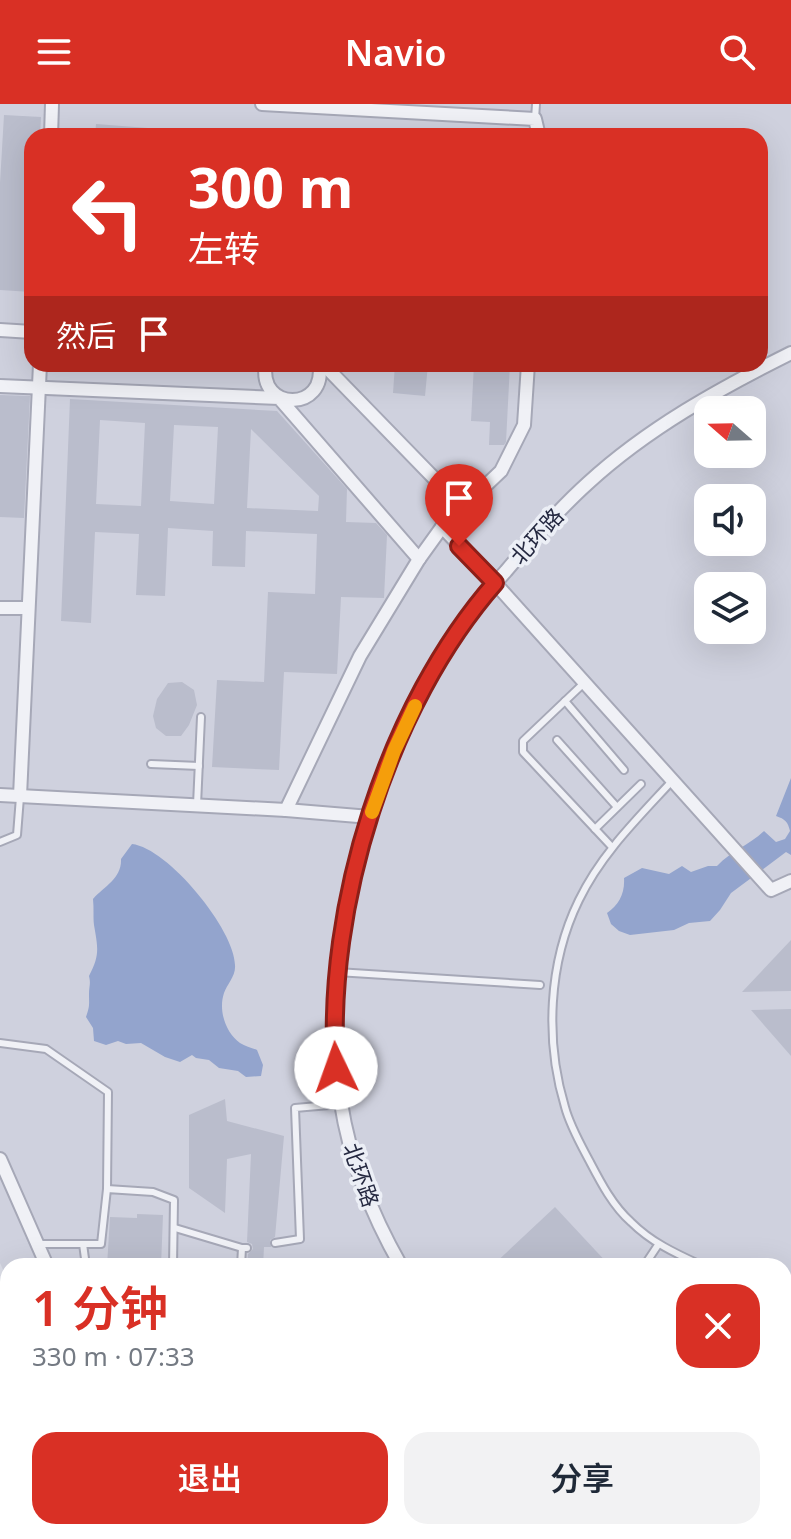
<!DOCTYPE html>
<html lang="zh">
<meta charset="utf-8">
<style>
:root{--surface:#fff;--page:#f2f2f3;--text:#1f2937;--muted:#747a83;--accent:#d93025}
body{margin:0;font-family:"Noto Sans","Noto Sans SC",sans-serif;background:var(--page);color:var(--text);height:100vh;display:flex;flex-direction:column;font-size:30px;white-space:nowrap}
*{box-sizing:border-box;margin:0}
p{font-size:26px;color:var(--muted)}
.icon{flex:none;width:44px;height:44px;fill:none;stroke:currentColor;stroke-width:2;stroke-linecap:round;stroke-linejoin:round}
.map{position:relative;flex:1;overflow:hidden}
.sheet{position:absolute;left:0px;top:1154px;width:792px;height:282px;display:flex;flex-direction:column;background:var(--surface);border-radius:24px 24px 0 0;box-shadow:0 8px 32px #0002}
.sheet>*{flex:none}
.banner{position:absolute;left:24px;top:24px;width:744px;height:244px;border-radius:24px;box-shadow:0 8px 32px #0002;background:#d93025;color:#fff;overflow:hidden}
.needle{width:52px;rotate:290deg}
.tools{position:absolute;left:694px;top:292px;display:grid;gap:16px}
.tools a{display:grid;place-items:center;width:72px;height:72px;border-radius:16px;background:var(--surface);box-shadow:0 8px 32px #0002;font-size:40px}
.pin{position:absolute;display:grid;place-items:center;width:68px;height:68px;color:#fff;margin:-82px -34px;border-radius:50% 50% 50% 0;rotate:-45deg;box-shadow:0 0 8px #0007}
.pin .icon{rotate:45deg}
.me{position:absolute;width:88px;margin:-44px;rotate:357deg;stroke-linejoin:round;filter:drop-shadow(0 0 6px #0008)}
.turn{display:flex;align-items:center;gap:28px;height:168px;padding:0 32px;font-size:36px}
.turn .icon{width:104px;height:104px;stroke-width:2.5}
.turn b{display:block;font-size:56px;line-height:68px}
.then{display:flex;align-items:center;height:76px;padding:0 32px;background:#0003;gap:16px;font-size:30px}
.round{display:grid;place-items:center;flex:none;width:84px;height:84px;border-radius:24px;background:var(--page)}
.head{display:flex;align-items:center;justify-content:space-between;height:136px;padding:0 32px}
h1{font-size:48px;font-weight:600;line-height:60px;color:var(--accent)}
.action{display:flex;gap:16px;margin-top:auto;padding:16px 32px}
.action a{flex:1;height:92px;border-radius:24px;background:var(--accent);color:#fff;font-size:32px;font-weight:600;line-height:92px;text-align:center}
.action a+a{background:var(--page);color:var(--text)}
header{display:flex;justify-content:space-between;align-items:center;height:104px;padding:0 32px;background:var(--accent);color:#fff;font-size:36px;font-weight:600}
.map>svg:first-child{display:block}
.built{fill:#cfd1de;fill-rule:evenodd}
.water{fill:#93a4cd}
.building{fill:#babdcc;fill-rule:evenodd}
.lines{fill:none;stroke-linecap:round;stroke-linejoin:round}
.service-casing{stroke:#a6a8b7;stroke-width:10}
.minor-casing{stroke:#a6a8b7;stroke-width:16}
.service{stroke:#f0f1f6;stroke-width:6}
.minor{stroke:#f0f1f6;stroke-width:12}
.secondary{stroke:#fff;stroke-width:16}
.route-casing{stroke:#8d1f18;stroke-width:20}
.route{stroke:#d93025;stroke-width:14}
.slow{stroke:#f59e0b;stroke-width:14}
.labels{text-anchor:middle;stroke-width:7;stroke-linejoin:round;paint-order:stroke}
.street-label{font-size:22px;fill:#252941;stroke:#eceff6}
</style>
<header><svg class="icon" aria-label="menu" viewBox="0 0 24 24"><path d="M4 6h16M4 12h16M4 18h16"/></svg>Navio<svg class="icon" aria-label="search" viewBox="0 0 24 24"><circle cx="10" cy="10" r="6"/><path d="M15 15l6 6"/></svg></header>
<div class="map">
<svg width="791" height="1435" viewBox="0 0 791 1435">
<rect width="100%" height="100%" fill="#dddfe9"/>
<g class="built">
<path d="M0,0H791V1435H118L115,1428H784V1162H8V1177L0,1159ZM32,32H760V260H32ZM708,306H752V350H708ZM708,394H752V438H708ZM708,482H752V526H708Z"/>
<path d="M0,1296L8,1315V1428H55L58,1435H0Z"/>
</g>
<g class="water">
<path d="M791,674V751L786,748L731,789L720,806L710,817L689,819L674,826L630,831L619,827L611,820L607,809C619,801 625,789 624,774L642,764L669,770L682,762L691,768L708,762H717C732,746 748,742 764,727L776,738L785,735L790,727C788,718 785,715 776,712Z"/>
<path d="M132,740C168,744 235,826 235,861C236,872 227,880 224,889C218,907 226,929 240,939C245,942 252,944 257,946L263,961L261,972L246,973L238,967L219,964L209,956L196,954L192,951L180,958L165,953L141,939L126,940L118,937L106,941L94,937L93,924L86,913C90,901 89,901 89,890C89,882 91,880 89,872C100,851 98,844 94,821C93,813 94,804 93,795C105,782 122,774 121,755Z"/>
</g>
<g class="building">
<path d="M4,11L41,13L40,32H32L31,188L0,186V79Z"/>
<path d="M96,20L161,25L160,32H95Z"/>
<path d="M395,260H428L425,292L393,289Z"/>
<path d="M474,260H510L506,338L504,341H489L490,318L471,317Z"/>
<path d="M0,291L30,292L24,414L0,413Z"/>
<path d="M70,295L277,307L347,385L346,418L376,419L387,431L384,494L341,493L337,570L284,568L279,666L212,663L217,576L264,578L268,488L315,490L317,430L246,427L245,463L212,462L213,427L168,424L165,492L136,491L139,430L95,428L91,519L61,517ZM100,316L145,319L141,402L96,400ZM174,321L218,323L214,400L170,397ZM251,325L319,392L318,407L247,404Z"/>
<path d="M182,578L194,586L197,601L189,621L181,632H166L156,624L153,612L157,595L168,579Z"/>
<path d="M791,836V887L742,888Z"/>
<path d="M791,905V952L751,906Z"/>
<path d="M225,995L227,1017L284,1032L275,1133L270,1136L271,1143H264L263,1162H247L248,1150L253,1145L252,1140L247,1138L251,1050L227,1055L225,1109L189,1084V1011Z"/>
<path d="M555,1103L610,1162H492Z"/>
<path d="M137,1110L163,1111L161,1162H107L110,1113L137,1114Z"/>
</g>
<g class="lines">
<g class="service-casing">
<g id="service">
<path d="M535,15L536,0"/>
<path d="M584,579L523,637V648L612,743"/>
<path d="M565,597L624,666"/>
<path d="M557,636L617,703"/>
<path d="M151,660L199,662"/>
<path d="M672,677C638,714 601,750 579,796C548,859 545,937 565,1003C570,1022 581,1041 590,1058C601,1079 613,1102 631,1118C652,1139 677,1150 703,1162"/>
<path d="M197,701L201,613"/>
<path d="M595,725L641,680"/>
<path d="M0,738L17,731L20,693"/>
<path d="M337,868L540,881"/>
<path d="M0,939L46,945L108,988L107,1085"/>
<path d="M175,1124L242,1144"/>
<path d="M275,1139L300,1135L295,1004L341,1000"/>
<path d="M38,1140H101L107,1085L153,1088L174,1096L173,1162"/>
<path d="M83,1140L86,1162"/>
<path d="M241,1162L242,1144H247"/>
<path d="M644,1162L658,1141"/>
<path d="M784,1187L791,1188"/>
<path d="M598,1428H602"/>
<path d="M345,1435V1428"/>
</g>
</g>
<g class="minor-casing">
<g id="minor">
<path d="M262,0L535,15L539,32"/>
<path d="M51,32L52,0"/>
<path d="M0,226L32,228"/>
<path d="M266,260C257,308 328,308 319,260"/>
<path d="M323,260L462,403"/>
<path d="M0,282L279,294L419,455"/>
<path d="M442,423L495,479L771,786L791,777"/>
<path d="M0,504H28"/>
<path d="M0,691L286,706L370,713"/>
<path d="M20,692L40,260"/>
<path d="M286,706L360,552L419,455L442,423L501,367L524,321L528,260"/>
<path d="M0,1055L47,1162"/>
<path d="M401,1162C372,1111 350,1057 341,999C316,846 374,649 460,523C474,503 490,485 506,467C532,436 558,406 588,379C648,324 719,285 791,249"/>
<path d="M784,1405L791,1406"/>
<path d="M160,1428L163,1435"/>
</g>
</g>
<use href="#service" class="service"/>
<use href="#minor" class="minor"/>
<g class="secondary">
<path d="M0,1212L8,1230"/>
<path d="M0,1249L8,1268"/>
<path d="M77,1428L80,1435"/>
<path d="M93,1428L96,1435"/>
</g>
</g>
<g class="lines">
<g class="route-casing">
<path id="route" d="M336,964C325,803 388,601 495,479L459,442"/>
</g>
<use href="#route" class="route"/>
<path class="slow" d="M372,708L394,647L415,602"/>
</g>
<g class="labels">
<g class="street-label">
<text transform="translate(537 432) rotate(-48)" y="8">北环路</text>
<text transform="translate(361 1071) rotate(71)" y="8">北环路</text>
</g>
</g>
</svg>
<div class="tools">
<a><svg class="needle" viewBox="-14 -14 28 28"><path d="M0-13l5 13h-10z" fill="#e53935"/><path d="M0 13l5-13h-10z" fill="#747a83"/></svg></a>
<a><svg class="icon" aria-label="sound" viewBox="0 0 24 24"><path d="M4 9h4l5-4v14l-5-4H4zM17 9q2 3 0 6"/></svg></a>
<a><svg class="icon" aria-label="layers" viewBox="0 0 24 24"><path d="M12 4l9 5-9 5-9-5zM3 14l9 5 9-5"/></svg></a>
</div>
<div class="pin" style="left:459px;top:442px;background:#d93025"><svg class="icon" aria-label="arrive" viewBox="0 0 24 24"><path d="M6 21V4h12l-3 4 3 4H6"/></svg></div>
<svg class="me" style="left:336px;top:964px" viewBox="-20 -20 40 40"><circle r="19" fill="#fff"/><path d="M0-13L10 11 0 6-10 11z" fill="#d93025"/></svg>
<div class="banner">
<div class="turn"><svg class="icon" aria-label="left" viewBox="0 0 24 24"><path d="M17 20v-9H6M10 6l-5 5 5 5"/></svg><div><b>300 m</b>左转</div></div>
<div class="then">然后<svg class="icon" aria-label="arrive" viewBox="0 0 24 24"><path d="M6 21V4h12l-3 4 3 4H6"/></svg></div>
</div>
<section class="sheet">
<div class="head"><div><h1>1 分钟</h1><p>330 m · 07:33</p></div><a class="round" style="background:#d93025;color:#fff"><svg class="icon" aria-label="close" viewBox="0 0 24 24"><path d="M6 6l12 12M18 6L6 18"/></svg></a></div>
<div class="action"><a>退出</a><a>分享</a></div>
</section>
</div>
